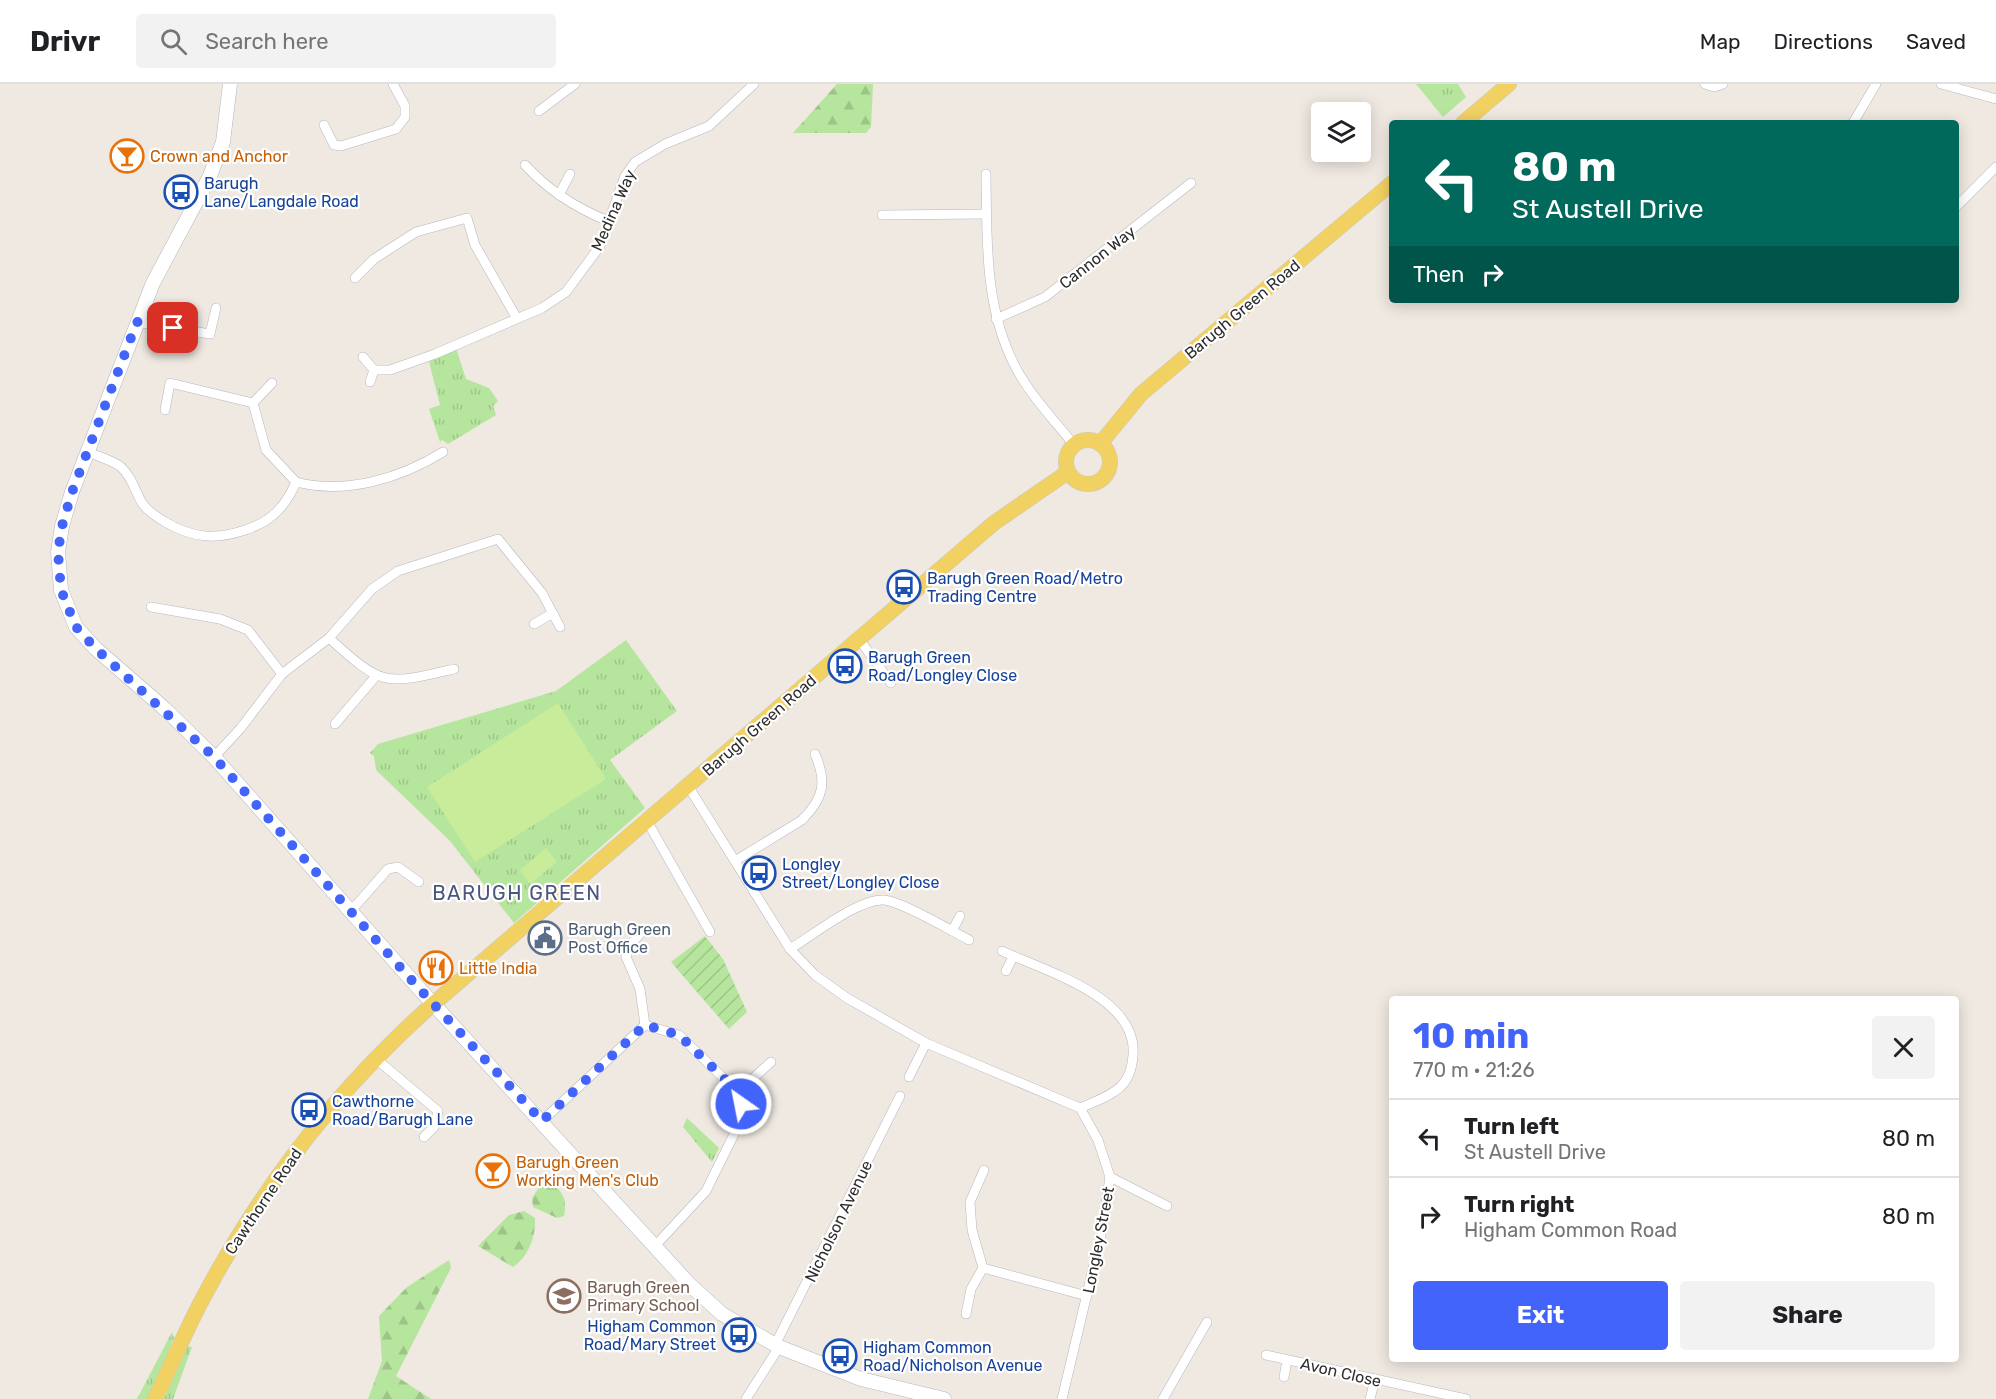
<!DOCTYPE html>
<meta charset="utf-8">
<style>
:root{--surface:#fff;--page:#f2f2f2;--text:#202124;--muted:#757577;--line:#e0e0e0;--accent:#4264fb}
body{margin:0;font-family:Rubik,sans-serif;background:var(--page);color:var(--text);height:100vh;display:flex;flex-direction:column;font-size:22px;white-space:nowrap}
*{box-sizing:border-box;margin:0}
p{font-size:20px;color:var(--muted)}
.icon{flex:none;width:33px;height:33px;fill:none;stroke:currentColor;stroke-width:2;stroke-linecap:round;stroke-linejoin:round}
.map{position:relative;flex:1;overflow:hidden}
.sheet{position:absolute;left:1389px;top:912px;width:570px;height:366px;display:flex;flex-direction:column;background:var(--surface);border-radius:6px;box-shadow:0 3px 15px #0003}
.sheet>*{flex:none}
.banner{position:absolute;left:1389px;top:36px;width:570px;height:183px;border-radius:6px;box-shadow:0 3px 15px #0003;background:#00695c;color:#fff;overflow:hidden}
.tools{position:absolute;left:1311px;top:18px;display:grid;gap:12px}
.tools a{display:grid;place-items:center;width:60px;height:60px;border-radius:6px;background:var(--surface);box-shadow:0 3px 15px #0003;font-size:30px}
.pin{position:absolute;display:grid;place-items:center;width:51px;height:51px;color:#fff;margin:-26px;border-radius:12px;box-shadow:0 3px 9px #0006}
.me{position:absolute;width:66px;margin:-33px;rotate:327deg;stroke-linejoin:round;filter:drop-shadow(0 0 4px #0008)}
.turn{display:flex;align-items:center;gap:21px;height:126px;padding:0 24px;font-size:27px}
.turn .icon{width:78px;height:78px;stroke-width:2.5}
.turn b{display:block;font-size:42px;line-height:51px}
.then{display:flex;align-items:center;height:57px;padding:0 24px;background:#0003;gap:12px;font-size:22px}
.round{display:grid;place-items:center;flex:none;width:63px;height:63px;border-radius:6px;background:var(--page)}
.summary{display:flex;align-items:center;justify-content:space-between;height:102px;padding:0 24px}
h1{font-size:36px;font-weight:700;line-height:45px;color:var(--accent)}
.cta{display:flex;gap:12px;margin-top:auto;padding:12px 24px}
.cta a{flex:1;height:69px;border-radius:6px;background:var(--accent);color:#fff;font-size:24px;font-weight:700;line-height:69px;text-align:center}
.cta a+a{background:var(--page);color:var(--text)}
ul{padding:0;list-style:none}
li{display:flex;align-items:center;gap:18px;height:78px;padding:0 24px;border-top:2px solid var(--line)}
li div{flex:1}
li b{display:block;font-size:22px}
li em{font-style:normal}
header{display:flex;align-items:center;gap:36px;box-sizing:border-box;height:84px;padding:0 30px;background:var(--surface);border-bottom:2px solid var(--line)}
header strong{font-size:28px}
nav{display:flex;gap:33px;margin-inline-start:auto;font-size:21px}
.search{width:420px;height:54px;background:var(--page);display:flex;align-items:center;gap:15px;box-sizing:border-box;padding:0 21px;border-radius:6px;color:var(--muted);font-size:22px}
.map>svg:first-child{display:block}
.grass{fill:url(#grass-tufts)}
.forest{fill:url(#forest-firs)}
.garden{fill:url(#garden-furrows)}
.pitch{fill:#c9ec9a}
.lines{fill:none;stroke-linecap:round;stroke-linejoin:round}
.street-casing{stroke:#b4b7c1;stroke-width:10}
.secondary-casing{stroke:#b4b7c1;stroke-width:15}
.primary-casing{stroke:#c9c9c9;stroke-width:16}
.street{stroke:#fff;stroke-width:9}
.secondary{stroke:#fff;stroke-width:14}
.primary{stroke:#f2d163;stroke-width:15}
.route{stroke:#4264fb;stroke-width:10;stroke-dasharray:0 18}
.labels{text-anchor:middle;stroke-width:4.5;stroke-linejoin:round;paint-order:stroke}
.food-label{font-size:16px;fill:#c56008;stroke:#fff;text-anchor:start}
.transit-label{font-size:16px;fill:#164399;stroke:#fff;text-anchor:start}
.street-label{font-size:16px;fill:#2e2e2e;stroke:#fff}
.service-label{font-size:16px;fill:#4e5e75;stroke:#fff;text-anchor:start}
.education-label{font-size:16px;fill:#785e54;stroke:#fff;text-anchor:start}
.quarter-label{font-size:20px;letter-spacing:1.5px;fill:#4d5680;stroke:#fff}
</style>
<header>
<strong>Drivr</strong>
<div class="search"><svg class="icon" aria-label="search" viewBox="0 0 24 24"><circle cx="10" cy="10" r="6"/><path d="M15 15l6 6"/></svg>Search here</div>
<nav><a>Map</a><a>Directions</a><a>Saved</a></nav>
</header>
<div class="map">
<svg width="1996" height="1315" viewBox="0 0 1996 1315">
<defs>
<pattern id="grass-tufts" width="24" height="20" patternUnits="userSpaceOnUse" patternTransform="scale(1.5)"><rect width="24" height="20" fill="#b6e59e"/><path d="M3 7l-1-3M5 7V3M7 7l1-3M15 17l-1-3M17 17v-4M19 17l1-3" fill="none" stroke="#9dc588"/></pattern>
<pattern id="forest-firs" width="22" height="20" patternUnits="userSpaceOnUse" patternTransform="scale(1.5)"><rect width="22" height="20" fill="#b6e59e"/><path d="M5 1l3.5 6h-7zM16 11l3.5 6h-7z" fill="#9dc588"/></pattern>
<pattern id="garden-furrows" width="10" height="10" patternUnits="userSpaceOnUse" patternTransform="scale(1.5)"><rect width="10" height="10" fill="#b6e59e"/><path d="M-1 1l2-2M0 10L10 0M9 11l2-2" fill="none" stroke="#9dc588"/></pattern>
</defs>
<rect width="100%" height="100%" fill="#efe9e1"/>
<g class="grass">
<path d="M1416,0H1458L1466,13L1443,33Z"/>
<path d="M456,264L466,295L489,304L498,317L493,322L496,331L448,360L442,356L440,358L429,325L440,321L429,278Z"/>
<path d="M626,556L677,627L610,676L645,724L514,839L450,757L376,686L374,672L370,669L378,660L556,607Z"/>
<path d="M687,1034L719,1064L712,1078L683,1043Z"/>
<path d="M172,1248L174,1254L149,1315H137Z"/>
<path d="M187,1262L192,1263L173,1315H164Z"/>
</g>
<g class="forest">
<path d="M837,0H873L871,43L866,49H793Z"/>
<path d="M542,1099H552C564,1109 567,1117 564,1132L557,1134L533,1123L532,1114Z"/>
<path d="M524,1127L535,1134C536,1153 528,1173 513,1183L478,1162L509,1131Z"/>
<path d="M449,1176L451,1184L396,1292L431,1315H368L382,1277L379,1232L407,1203Z"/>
</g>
<path class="garden" d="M705,852L723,875L747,928L729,945L671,878Z"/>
<g class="pitch">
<path d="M558,619L606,695L475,778L427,703Z"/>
<path d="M546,764L557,778L530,800L520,786Z"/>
</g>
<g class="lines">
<g class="street-casing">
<g id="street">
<path d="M1705,0L1714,3L1723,0"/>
<path d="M1941,0L1996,15"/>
<path d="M539,27L575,0"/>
<path d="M1853,39L1876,0"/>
<path d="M324,41L334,61L341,62L396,45L405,33V22L393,0"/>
<path d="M525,81C549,107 576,124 608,137"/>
<path d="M986,90C987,155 984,224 1016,284C1031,312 1054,336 1074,361"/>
<path d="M559,111L570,90"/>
<path d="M1956,123L1996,83"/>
<path d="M882,131L986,130"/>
<path d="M355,194L374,175L416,148L467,134L475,161L516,233"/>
<path d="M996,235L1045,213L1191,99"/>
<path d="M137,238L210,250L216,224"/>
<path d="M363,273L374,286L370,298"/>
<path d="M374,286H390L435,270L542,224L566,208L600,162L625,92L635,78L665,60L709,42L754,0"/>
<path d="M253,319L272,299"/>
<path d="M165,326L170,299L253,319L266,366L296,398"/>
<path d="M88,368C99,373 112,376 121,383C132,393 135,407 142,419C148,428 158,434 167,439C193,454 216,456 245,446C271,438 286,422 296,398C346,411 401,394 443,368"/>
<path d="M151,523L220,535L248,546L282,590"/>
<path d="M534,540L553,529"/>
<path d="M329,554C383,603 385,601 454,585"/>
<path d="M859,555L891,599"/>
<path d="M335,640L376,592"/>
<path d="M214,673L240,645L282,590L329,554L372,505L398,487L498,455L542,509L560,543"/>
<path d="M688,702L790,865L815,891L847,914L926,959L1080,1024L1098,1056L1110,1093L1101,1151L1062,1315"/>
<path d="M647,737L710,848"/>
<path d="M735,777L802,736C824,714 827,698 815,670"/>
<path d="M350,828L388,785L398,783L419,798"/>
<path d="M952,847L960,832"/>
<path d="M640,850L630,861L626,873L640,905L645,941"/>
<path d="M790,865C812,852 859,814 884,816C903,818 950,846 969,856"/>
<path d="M1002,867C1045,887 1138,913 1133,971C1131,1007 1109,1011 1080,1024"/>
<path d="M1006,887L1013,873"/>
<path d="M375,974L438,1027L434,1043L424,1053"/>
<path d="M909,993L926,959"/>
<path d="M738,1008L771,978"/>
<path d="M542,1037L645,941L679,951L738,1008L741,1020V1036L706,1107L655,1162"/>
<path d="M1110,1093L1167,1122"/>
<path d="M983,1184L1087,1212"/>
<path d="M966,1230L971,1205L983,1184L972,1146L970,1118L984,1086"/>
<path d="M775,1261L900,1012"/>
<path d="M1266,1271L1466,1315"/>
<path d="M1284,1293L1287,1276"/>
<path d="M746,1315L779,1263"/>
<path d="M1163,1315L1207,1238"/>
<path d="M1370,1315L1375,1295"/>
</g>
</g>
<g class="secondary-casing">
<path id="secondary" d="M230,0L223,58L210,92L153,199L72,408L62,442L58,468L61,506L76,543L95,564L165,625L214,673L415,900L689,1200L722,1230L779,1263L861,1295L944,1315"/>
</g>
<g class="primary-casing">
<g id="primary">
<path d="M1463,39L1509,0"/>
<circle cx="1088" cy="378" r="22"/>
<path d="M1100,360L1141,310L1392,99"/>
<path d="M155,1315C171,1282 185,1248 202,1216C261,1104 338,1004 433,920L994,439L1068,388"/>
</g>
</g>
<use href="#street" class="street"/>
<use href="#secondary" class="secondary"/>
<use href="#primary" class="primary"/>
</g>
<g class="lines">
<path class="route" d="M173,244L137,238L72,408L62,442L58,468L61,506L76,543L95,564L214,673L415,900L542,1037L645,941L679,951L738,1008L741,1020"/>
</g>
<defs>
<g id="bar-ring" transform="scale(1.725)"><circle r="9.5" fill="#fff" stroke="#e8710a" stroke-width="1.5"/><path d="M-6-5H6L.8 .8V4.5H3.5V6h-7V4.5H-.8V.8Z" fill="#e8710a"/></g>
<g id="bus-ring" transform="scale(1.725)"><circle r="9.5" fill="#fff" stroke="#1a4fb4" stroke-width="1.5"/><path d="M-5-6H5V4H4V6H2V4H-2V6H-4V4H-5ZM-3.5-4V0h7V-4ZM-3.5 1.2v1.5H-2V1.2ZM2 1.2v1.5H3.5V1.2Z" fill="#1a4fb4"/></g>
<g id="civic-ring" transform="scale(1.725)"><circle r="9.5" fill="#fff" stroke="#5c6f8a" stroke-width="1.5"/><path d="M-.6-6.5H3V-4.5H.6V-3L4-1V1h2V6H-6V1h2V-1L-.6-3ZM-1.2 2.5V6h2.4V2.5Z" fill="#5c6f8a"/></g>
<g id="restaurant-ring" transform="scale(1.725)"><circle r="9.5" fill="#fff" stroke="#e8710a" stroke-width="1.5"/><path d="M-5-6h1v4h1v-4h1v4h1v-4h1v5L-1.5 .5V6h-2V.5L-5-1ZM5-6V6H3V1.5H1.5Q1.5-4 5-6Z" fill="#e8710a"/></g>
<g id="school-ring" transform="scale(1.725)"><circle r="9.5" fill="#fff" stroke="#8d6e63" stroke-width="1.5"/><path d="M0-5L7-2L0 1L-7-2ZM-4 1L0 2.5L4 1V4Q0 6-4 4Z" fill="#8d6e63"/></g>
</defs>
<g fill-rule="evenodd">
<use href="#bar-ring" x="127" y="72"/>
<use href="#bus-ring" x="181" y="108"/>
<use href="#bus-ring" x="904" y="503"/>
<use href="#bus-ring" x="845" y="582"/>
<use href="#bus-ring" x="759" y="789"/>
<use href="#civic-ring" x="545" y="854"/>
<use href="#restaurant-ring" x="436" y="884"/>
<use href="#bus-ring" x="309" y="1026"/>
<use href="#bar-ring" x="493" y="1087"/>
<use href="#school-ring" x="564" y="1212"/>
<use href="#bus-ring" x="739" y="1251"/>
<use href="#bus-ring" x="840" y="1272"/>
</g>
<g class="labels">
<g class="food-label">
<text x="150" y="78">Crown and Anchor</text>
<text x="459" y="890">Little India</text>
<text x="516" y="1084">Barugh Green<tspan x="516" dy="18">Working Men's Club</tspan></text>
</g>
<g class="transit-label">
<text x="204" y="105">Barugh<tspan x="204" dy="18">Lane/Langdale Road</tspan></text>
<text x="927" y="500">Barugh Green Road/Metro<tspan x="927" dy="18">Trading Centre</tspan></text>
<text x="868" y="579">Barugh Green<tspan x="868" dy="18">Road/Longley Close</tspan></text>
<text x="782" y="786">Longley<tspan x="782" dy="18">Street/Longley Close</tspan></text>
<text x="332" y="1023">Cawthorne<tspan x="332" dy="18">Road/Barugh Lane</tspan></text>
<text x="716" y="1248" text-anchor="end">Higham Common<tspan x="716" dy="18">Road/Mary Street</tspan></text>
<text x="863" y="1269">Higham Common<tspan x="863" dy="18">Road/Nicholson Avenue</tspan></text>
</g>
<g class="street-label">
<text transform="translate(613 126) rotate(-66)" y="6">Medina Way</text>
<text transform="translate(1097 173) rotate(-38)" y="6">Cannon Way</text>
<text transform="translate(1242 225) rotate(-40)" y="6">Barugh Green Road</text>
<text transform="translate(759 641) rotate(-41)" y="6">Barugh Green Road</text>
<text transform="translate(263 1117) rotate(-56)" y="6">Cawthorne Road</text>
<text transform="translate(838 1137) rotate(-64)" y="6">Nicholson Avenue</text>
<text transform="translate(1098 1156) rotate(-79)" y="6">Longley Street</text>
<text transform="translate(1341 1288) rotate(13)" y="6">Avon Close</text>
</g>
<g class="service-label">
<text x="568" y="851">Barugh Green<tspan x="568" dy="18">Post Office</tspan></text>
</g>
<g class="education-label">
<text x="587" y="1209">Barugh Green<tspan x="587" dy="18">Primary School</tspan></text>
</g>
<g class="quarter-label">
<text x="517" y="816">BARUGH GREEN</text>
</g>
</g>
</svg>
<div class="tools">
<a><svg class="icon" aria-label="layers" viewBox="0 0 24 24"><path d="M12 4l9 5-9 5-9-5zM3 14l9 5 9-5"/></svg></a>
</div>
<div class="pin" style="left:173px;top:244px;background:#d93025"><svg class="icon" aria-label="arrive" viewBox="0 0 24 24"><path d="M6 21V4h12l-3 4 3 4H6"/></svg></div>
<svg class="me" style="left:741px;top:1020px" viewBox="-20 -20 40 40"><circle r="17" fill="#4264fb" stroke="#fff" stroke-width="3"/><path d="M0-11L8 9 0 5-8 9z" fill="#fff"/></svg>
<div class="banner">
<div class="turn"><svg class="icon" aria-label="left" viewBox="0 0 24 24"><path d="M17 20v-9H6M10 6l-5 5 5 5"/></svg><div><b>80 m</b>St Austell Drive</div></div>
<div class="then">Then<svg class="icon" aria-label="right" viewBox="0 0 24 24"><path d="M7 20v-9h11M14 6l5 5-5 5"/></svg></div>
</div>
<section class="sheet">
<div class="summary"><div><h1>10 min</h1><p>770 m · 21:26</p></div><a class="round"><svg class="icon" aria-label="close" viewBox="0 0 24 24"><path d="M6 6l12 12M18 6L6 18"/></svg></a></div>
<ul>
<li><svg class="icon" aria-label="left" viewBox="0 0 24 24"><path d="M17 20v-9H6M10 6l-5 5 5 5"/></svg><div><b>Turn left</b><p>St Austell Drive</p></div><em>80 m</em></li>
<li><svg class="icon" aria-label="right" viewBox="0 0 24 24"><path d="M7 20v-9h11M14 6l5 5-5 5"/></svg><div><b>Turn right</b><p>Higham Common Road</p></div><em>80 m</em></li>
</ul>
<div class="cta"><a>Exit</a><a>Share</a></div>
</section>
</div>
